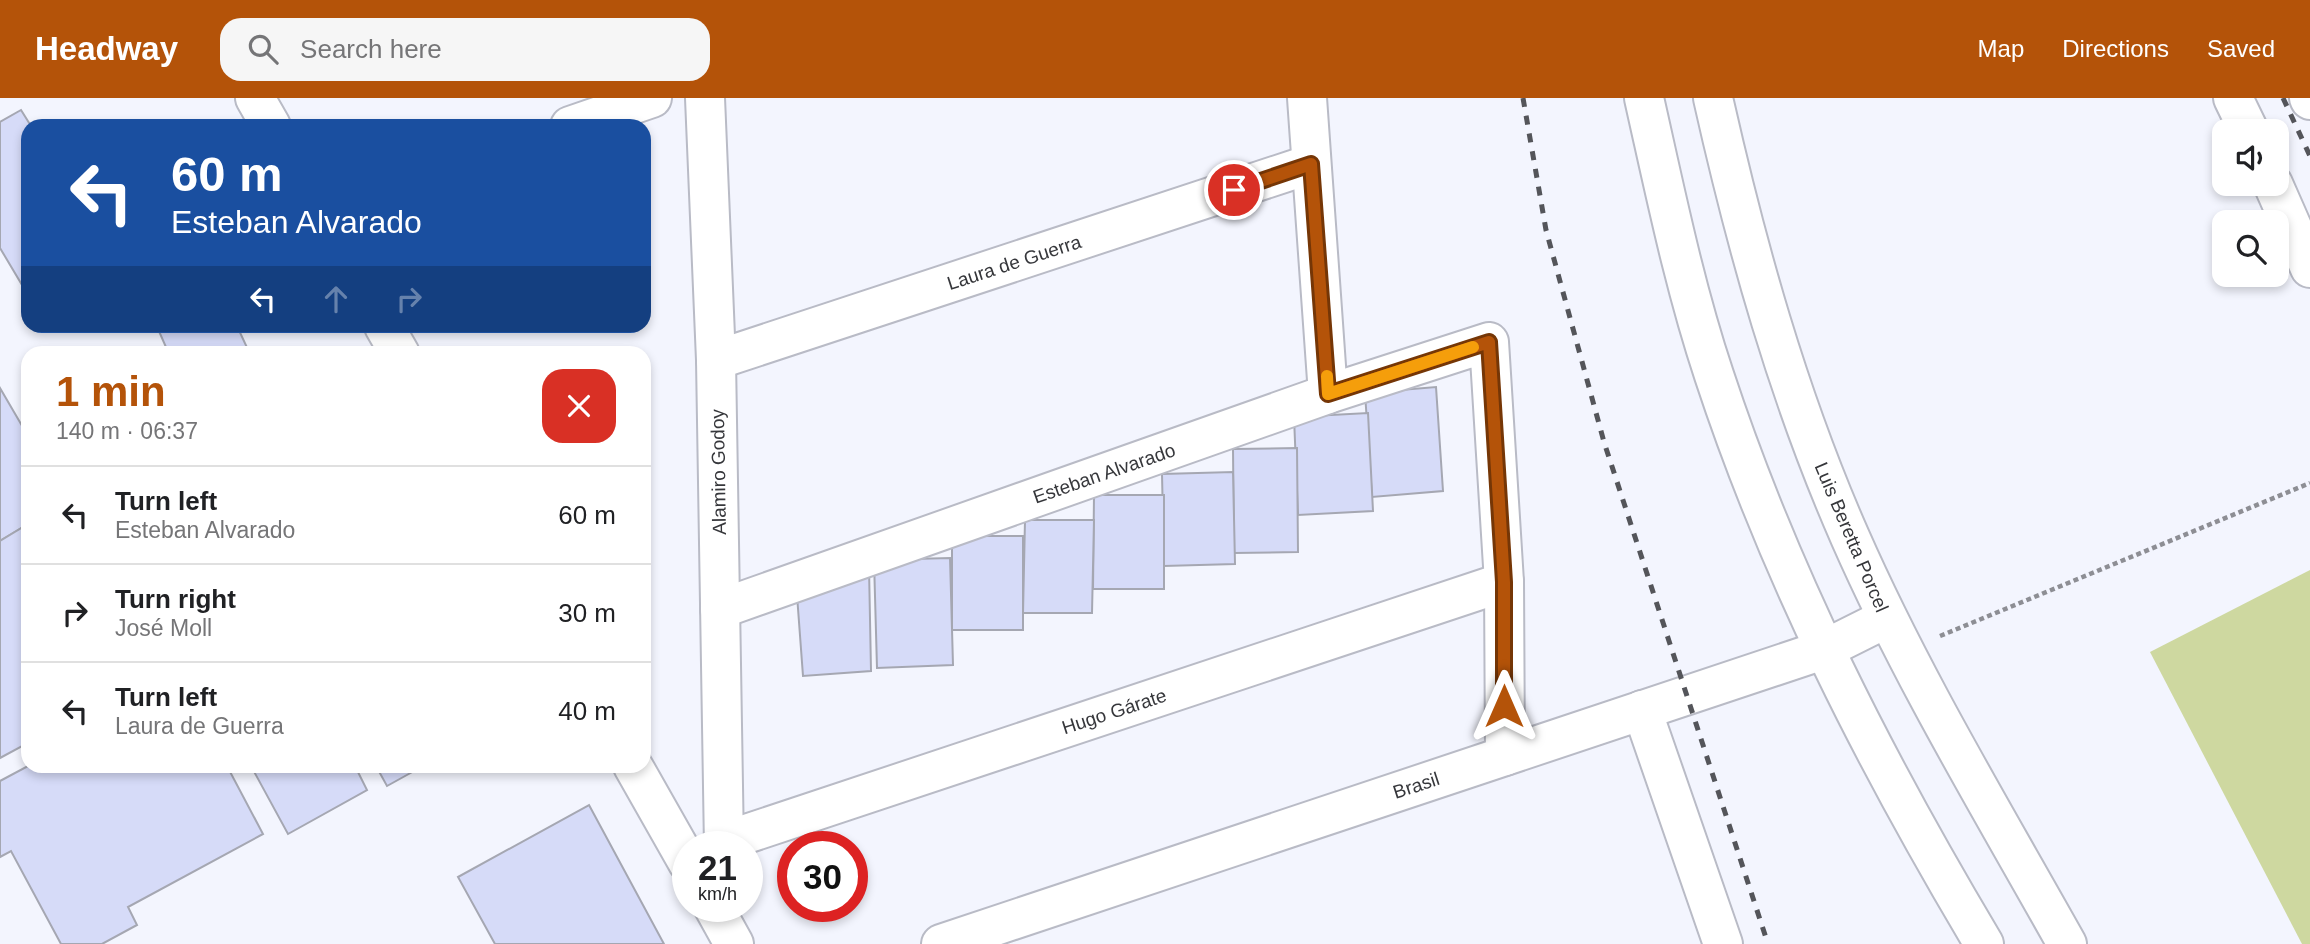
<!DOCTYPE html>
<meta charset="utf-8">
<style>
:root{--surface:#fff;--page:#f6f6f6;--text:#202124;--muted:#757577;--line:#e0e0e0;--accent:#b45309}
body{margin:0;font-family:Arial,sans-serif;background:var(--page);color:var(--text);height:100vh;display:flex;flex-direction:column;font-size:26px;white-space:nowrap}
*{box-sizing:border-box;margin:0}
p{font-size:23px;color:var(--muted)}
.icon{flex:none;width:38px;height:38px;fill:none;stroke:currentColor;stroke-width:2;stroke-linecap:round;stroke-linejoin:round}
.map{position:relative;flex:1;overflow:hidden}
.sheet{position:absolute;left:21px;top:248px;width:630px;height:427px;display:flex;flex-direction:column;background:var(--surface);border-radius:21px;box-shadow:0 4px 10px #0003}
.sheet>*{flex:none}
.hud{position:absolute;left:21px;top:21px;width:630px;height:214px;border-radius:21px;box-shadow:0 4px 10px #0003;background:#1a4fa0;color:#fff;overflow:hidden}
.tools{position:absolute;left:2212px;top:21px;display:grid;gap:14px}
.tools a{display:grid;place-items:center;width:77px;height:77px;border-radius:14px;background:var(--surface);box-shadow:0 4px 10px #0003;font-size:35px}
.speed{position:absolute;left:672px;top:733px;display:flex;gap:14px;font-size:35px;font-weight:700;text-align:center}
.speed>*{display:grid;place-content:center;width:91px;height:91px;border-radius:50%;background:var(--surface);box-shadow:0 4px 10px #0003;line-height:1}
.speed small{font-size:18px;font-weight:400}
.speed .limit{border:10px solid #d22;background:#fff;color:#111}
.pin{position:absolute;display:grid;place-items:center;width:60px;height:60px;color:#fff;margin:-30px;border:4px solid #fff;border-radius:50%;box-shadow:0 2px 7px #0007}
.me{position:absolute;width:77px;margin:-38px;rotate:0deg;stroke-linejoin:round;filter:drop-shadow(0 0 5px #0008)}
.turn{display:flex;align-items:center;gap:24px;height:147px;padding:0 35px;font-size:32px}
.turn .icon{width:91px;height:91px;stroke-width:2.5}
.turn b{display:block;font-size:49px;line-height:60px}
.lanes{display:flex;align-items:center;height:66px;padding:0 35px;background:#0003;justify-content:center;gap:35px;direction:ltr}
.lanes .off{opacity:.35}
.round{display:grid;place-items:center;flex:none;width:74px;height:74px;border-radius:21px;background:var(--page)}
.head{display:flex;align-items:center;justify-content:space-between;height:119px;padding:0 35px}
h1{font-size:42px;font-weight:700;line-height:52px;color:var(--accent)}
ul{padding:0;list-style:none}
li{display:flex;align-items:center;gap:21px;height:98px;padding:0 35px;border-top:2px solid var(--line)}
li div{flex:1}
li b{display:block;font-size:26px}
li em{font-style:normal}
header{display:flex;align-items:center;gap:42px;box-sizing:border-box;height:98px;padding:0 35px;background:var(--accent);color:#fff}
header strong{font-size:33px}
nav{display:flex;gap:38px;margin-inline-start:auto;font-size:24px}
.search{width:490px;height:63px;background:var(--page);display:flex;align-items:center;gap:18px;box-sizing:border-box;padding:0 24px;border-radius:21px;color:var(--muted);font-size:26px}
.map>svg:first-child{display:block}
.green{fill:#ced8a0}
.building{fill:#d6dbf8;stroke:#a5a7b2;stroke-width:2}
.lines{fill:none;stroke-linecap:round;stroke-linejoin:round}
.minor-casing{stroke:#b9bbc6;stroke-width:42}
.major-casing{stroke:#b9bbc6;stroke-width:42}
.path{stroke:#8d8e94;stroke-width:4.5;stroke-dasharray:5 3.5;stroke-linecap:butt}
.minor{stroke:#fff;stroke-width:38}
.major{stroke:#fff;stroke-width:38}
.rail{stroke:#54555a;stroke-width:5;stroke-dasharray:9 9;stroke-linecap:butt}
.route-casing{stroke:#753606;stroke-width:18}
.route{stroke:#b45309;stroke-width:12}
.slow{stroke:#f59e0b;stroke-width:12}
.labels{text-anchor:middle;stroke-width:7;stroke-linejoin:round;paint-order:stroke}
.street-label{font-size:19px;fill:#36373b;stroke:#fff}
</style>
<header>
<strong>Headway</strong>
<div class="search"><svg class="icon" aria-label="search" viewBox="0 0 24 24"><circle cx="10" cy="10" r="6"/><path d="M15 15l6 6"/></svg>Search here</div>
<nav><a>Map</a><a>Directions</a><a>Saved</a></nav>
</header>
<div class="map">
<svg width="2310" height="846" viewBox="0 0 2310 846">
<rect width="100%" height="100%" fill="#f3f5fe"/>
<path class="green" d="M2310,472V846H2302L2150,554Z"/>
<g class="building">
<path d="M21,12L31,28H28V197L0,150V24Z"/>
<path d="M165,228H237L250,256H169L158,231Z"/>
<path d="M1436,289L1443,393L1372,399L1365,295Z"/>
<path d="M0,290L28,338V426L0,443Z"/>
<path d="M1368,315L1373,413L1298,417L1294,319Z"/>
<path d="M1297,350L1298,454L1234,455L1233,351Z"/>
<path d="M1233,374L1235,466L1164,468L1162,376Z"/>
<path d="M1094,397H1164V491H1093Z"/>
<path d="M1025,422H1094L1092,515H1023Z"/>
<path d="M28,426V645L0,660V443Z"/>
<rect x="952" y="438" width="71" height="94"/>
<path d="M950,460L953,567L877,570L874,462Z"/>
<path d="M869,469L871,573L803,578L797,497Z"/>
<path d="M28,668H227L263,736L128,809L137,827L102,846H61L11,753L0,759V683Z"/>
<path d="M251,668H355L367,692L288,736Z"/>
<path d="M376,668H423L387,688Z"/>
<path d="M589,707L664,846H495L458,779Z"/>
</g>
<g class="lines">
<g class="minor-casing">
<g id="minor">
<path d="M255,0L271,28"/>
<path d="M705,0L716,262L724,749"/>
<path d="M1307,0L1328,296"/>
<path d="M2233,0L2249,33"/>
<path d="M2309,0L2310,2"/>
<path d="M570,28L652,0"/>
<path d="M2273,86L2310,170"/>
<path d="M384,228L400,256"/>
<path d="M716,262L1311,66"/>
<path d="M720,511L1328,296L1489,244L1504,484L1505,658"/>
<path d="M1642,612L1723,846"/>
<path d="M633,668L688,765"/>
<path d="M725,743L1504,484"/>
<path d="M713,808L734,846"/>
<path d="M941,846L1823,552L1887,520"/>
</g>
</g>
<g class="major-casing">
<g id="major">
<path d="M1644,0C1665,93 1684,187 1714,277C1780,478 1876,665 1984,846"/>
<path d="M1713,0C1747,151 1788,298 1850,439C1912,580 1992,712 2067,846"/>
</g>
</g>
<path class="path" d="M1940,538L2310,385"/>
<use href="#minor" class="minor"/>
<use href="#major" class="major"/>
<g class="rail">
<path d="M1523,0L1546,132L1604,344L1768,846"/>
<path d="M2283,0L2310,58"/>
</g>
</g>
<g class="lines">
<g class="route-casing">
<path id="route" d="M1234,92L1311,66L1328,296L1489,244L1504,484V608"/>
</g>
<use href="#route" class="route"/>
<path class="slow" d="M1327,278L1328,296L1473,249"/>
</g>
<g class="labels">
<g class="street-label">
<text transform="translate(1014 164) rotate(-18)" y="7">Laura de Guerra</text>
<text transform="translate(718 374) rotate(-91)" y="7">Alamiro Godoy</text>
<text transform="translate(1104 375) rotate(-19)" y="7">Esteban Alvarado</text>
<text transform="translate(1852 439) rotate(67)" y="7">Luis Beretta Porcel</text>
<text transform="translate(1114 613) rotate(-18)" y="7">Hugo Gárate</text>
<text transform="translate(1416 687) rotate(-18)" y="7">Brasil</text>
</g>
</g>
</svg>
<div class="tools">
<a><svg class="icon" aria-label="sound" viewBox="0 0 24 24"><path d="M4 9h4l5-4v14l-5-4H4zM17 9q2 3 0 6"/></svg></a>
<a><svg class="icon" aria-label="search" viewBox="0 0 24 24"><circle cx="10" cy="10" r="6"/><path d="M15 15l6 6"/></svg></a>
</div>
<div class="speed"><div>21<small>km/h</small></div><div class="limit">30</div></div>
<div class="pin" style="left:1234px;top:92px;background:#d93025"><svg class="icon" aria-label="arrive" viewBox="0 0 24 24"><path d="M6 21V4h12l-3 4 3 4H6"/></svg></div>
<svg class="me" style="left:1504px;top:608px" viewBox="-20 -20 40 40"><path d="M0-17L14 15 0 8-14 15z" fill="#b45309" stroke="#fff" stroke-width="4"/></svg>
<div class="hud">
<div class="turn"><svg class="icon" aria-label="left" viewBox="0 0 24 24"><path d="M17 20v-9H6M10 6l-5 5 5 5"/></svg><div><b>60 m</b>Esteban Alvarado</div></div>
<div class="lanes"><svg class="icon" aria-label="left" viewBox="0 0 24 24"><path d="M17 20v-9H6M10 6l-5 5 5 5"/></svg><svg class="icon off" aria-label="ahead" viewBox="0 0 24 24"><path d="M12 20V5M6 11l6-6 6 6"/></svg><svg class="icon off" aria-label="right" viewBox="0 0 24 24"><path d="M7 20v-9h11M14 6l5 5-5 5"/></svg></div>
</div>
<section class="sheet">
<div class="head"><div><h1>1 min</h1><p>140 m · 06:37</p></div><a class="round" style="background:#d93025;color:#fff"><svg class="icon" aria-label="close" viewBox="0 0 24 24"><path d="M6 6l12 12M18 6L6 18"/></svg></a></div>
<ul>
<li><svg class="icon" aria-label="left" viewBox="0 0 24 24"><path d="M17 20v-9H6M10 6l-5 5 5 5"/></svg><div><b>Turn left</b><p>Esteban Alvarado</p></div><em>60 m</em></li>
<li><svg class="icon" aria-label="right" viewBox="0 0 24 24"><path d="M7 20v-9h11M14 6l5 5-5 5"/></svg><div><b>Turn right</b><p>José Moll</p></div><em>30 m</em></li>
<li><svg class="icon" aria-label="left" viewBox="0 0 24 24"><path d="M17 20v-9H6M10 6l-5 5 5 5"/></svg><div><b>Turn left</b><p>Laura de Guerra</p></div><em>40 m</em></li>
</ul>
</section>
</div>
